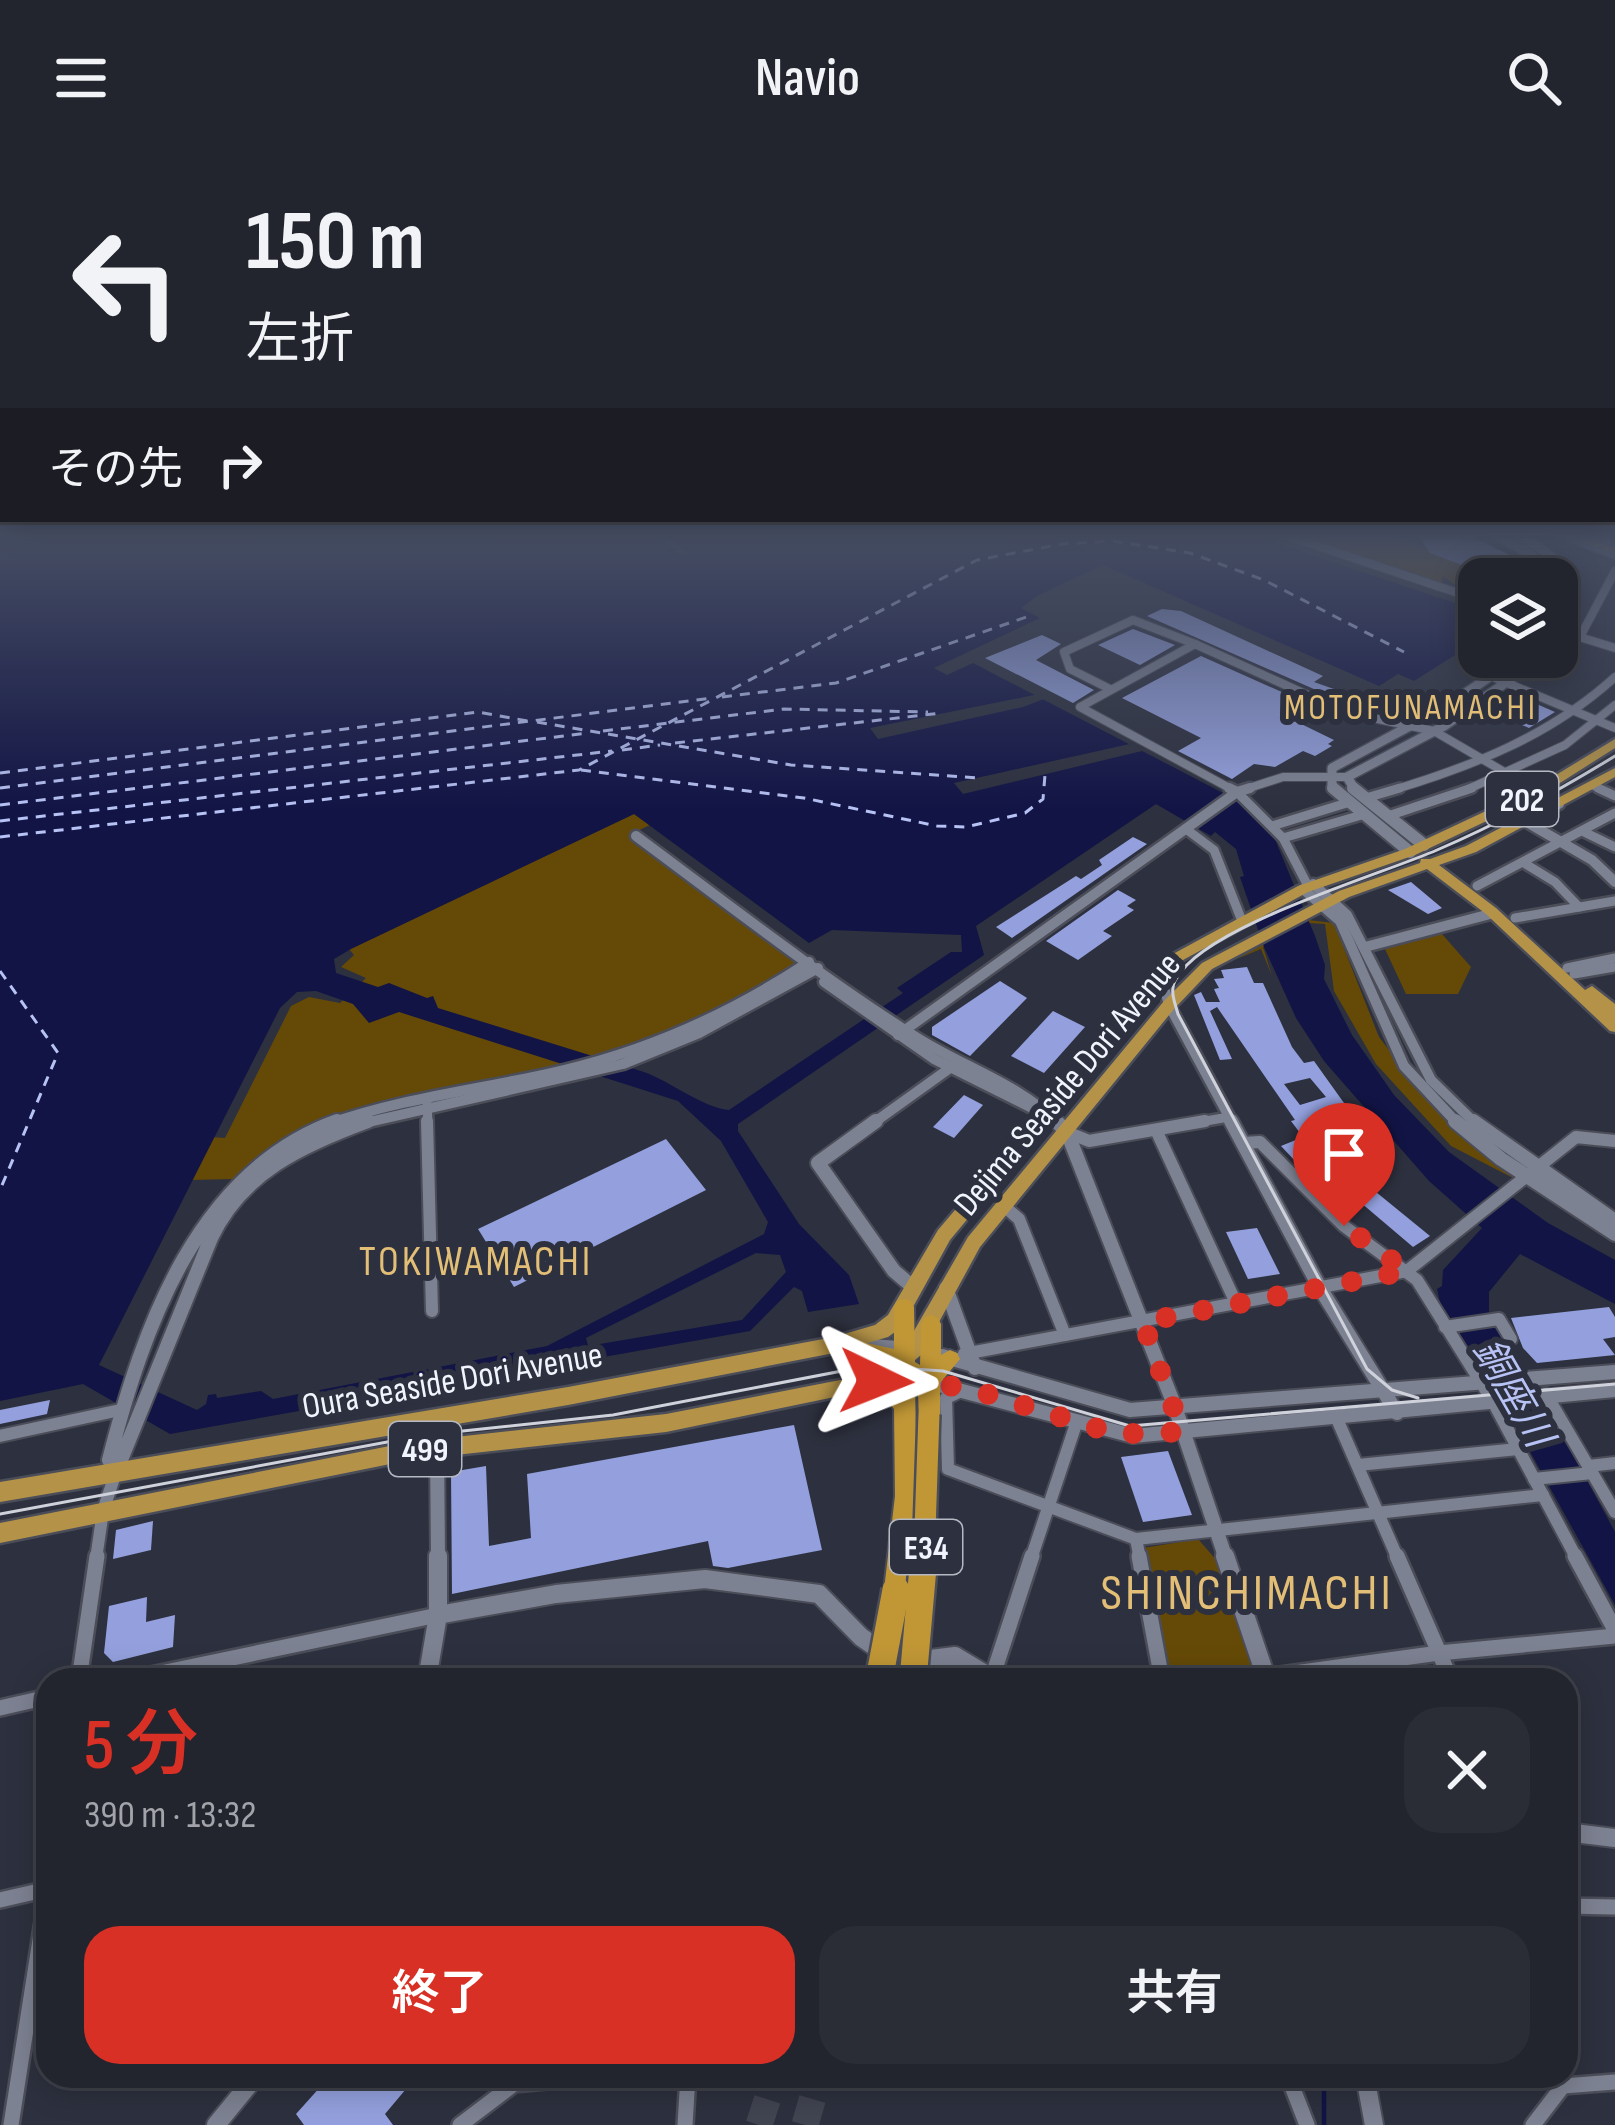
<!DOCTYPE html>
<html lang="ja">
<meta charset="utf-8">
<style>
:root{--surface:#22242e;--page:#2a2c36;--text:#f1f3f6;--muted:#a2a4aa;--line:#3f414a;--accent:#d93025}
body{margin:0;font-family:"Sofia Sans Condensed","Noto Sans JP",sans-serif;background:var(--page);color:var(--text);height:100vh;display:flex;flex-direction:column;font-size:45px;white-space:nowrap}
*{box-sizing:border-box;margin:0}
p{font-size:39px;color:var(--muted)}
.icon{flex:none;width:66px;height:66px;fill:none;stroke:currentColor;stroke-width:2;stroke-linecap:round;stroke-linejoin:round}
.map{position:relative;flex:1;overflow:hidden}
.drawer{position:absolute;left:36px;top:1512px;width:1542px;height:420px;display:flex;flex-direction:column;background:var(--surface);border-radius:36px;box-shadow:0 6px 30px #0003,0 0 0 3px var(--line)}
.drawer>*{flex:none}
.banner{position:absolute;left:0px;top:0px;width:1617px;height:366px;box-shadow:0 6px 30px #0003,0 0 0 3px var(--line);background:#22242e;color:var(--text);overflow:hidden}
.fabs{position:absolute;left:1458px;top:402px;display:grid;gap:24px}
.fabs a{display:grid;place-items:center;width:120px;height:120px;border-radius:24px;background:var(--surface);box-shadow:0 6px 30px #0003,0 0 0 3px var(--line);font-size:60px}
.pin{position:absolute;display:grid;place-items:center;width:102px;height:102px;color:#fff;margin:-123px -51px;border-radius:50% 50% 50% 0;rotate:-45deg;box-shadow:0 0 12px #0007}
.pin .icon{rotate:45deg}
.me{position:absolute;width:132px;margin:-66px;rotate:92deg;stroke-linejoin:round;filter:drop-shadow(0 0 9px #0008)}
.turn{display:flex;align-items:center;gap:42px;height:252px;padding:0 48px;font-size:54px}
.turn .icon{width:156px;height:156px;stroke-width:2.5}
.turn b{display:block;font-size:84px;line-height:102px}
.then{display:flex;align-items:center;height:114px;padding:0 48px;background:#0003;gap:24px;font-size:45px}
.round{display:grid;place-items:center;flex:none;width:126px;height:126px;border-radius:36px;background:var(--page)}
.summary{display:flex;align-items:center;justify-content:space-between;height:204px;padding:0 48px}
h1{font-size:72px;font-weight:600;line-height:90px;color:var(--accent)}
.primary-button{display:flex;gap:24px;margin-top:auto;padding:24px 48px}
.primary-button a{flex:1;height:138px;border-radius:36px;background:var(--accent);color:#fff;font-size:48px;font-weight:600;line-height:138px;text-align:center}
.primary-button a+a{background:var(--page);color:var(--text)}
header{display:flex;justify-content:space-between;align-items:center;height:156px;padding:0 48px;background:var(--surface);font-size:54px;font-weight:600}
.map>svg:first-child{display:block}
.green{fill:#654a07}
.water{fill:#121445;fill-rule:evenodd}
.pier{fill:#2d303e}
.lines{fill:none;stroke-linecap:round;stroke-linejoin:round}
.stream{stroke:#121445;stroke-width:4.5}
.ferry{stroke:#b7c2f5;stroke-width:3;stroke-dasharray:10 8;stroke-linecap:butt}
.building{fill:#93a0dd;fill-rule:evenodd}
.motorway-tunnel{stroke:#414451;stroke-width:27;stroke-dasharray:27 14;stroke-linecap:butt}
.minor-far3-casing{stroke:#4b4d59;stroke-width:10}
.minor-far2-casing{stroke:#4b4d59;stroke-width:14}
.minor-far1-casing{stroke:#4b4d59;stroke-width:16}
.minor-casing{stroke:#4b4d59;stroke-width:20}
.tertiary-far3-casing{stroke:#4b4d59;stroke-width:10}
.tertiary-far2-casing{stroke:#4b4d59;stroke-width:15}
.tertiary-far1-casing{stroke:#4b4d59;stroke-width:18}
.tertiary-casing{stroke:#4b4d59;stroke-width:22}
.secondary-far1-casing{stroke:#4b4d59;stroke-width:12}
.secondary-casing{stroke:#4b4d59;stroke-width:16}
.trunk-casing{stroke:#4b4d59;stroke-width:5}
.motorway-casing{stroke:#4b4d59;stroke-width:4}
.minor-far3{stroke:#7d8292;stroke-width:8}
.minor-far2{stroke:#7d8292;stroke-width:9}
.minor-far1{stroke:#7d8292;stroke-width:12}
.minor{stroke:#7d8292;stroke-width:15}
.tertiary-far3{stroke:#7d8292;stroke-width:8}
.tertiary-far2{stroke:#7d8292;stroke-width:10}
.tertiary-far1{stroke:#7d8292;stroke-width:14}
.tertiary{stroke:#7d8292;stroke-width:18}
.secondary-far1{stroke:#7d8292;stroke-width:9}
.secondary{stroke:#7d8292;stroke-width:12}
.trunk{fill:#b49348;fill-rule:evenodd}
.motorway{fill:#c19736;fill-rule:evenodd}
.tram{stroke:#cfd2db;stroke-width:3}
.motorway-bridge-far1-casing{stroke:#4b4d59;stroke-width:26;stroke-linecap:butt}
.motorway-bridge-casing{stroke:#4b4d59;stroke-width:32;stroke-linecap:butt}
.motorway-bridge-far1{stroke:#c19736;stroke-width:21}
.motorway-bridge{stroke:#c19736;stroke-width:27}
.route{stroke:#d93025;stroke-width:21;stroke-dasharray:0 37.8}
.labels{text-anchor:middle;stroke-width:12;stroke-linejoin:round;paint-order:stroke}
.shield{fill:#2d303e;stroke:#b6b9c4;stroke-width:3}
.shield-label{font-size:33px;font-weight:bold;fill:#f1f4fd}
.far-quarter-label{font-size:36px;letter-spacing:3px;fill:#e2be76;stroke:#2d303e}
.street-label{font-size:36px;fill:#f1f4fd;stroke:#2d303e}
.water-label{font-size:39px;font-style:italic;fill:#b7c2f5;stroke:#2d303e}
.quarter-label{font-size:42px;letter-spacing:3px;fill:#e2be76;stroke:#2d303e}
.near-quarter-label{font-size:51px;letter-spacing:3px;fill:#e2be76;stroke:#2d303e}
</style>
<header><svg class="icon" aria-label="menu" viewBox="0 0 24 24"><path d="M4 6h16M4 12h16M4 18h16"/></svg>Navio<svg class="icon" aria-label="search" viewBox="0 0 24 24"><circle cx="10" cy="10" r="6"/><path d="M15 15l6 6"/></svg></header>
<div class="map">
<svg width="1615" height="1969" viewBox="0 0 1615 1969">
<rect width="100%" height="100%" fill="#2d303e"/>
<g class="green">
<path d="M1297,378H1388L1486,418L1474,427L1456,429L1443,420L1442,427Z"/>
<path d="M634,658L650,669L631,678L795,804L796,810L705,862L613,897L326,963L289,980L235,1023L190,1024L211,981L225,982L291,850L309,841L340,847L366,822L341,811L354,799L349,793Z"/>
<path d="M1308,764L1334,767L1379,881L1434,952L1513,1022L1451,990L1376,908L1334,835L1325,768L1309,767L1263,791L1272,820L1261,793L1234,804Z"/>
<path d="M1442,778L1471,811L1458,838H1406L1385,793Z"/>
<path d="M1198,1383L1219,1407L1258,1524H1170L1143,1392Z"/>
</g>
<path class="water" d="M0,378H655L683,400L688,397L664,380L1249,378L1479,455V484L1414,525L1398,518L1379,530L1103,409L1037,440L1021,452L1040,462L934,512L947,519L973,507L1248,650L1274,681L1315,780L1325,809L1324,823L1352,879L1394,939L1449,996L1548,1067L1615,1104V1148L1520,1098L1489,1136V1155L1534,1227L1615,1376V1449L1507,1254L1441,1151L1437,1133L1442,1130L1443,1114L1482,1072L1429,1025L1324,905L1296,862L1264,791L1240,721L1244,720L1236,693L1215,676L1211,680L1156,648L976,770L984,799L738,968V975L799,1068L849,1119L859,1148L808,1156L802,1135L794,1131L750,1175L170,1278L83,1228L0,1245ZM634,658L809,787L832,774L961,779L962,796H951L897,832L903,837L729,954C701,951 672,926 644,916L438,852L433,840L427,842L389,827L378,831L336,817L334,803L351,793ZM316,835L353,848L369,867L399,856L678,945L721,985L768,1066L764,1078L547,1190L273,1243L261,1235L217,1242L216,1238L208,1239L206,1248L197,1254L99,1209L280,852L297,836ZM756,1097L780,1099L786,1116L742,1164L588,1190L586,1182Z"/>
<g class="pier">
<path d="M1039,538L1044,543L1023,551L878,583L870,572Z"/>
<path d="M1134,587L1142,595L963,638L954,627Z"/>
</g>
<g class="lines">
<path class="stream" d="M1324,1920V1969"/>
<g class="ferry">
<path d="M722,541L836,527L1032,459"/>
<path d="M537,566L791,609L978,622"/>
<path d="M603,575L784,553L928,556"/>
<path d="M675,587L942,557"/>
<path d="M622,594L660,589"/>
<path d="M581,614L804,642L937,670L966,671L1025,657L1043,643L1045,619"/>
<path d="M0,617L478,556L528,565"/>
<path d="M0,632L713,542"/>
<path d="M0,649L588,577"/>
<path d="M0,665L612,595"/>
<path d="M0,681L579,614L977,404L1062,388L1113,385L1190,397L1264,424L1404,496"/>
<path d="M0,815L58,897L0,1034"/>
</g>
</g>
<g class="building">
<path d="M1417,378H1466L1514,401L1486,418L1430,397Z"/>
<path d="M1162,453L1181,455L1323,520L1314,526L1362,543L1348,548L1147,460Z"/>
<path d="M1133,473L1175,489L1140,509L1098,489Z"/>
<path d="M1042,479L1061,488L1036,504L1094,534L1073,547L985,502Z"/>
<path d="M1201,500L1311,549L1289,562L1334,584L1328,588L1332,590L1315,600L1303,595L1275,611L1254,608L1232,623L1178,595L1201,582L1122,542Z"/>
<path d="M1518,540L1555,556L1529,572L1493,556Z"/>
<path d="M1133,681L1147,688L1012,782L996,771L1076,720L1081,723L1102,709L1099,704Z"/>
<path d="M1411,726L1442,752L1428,758L1388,734Z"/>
<path d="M1118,734L1136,744L1127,750L1134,754L1103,775L1112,780L1078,804L1046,785Z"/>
<path d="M1247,811L1254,827H1263L1292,891L1304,907L1314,905L1344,947L1330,951L1347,971L1323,978L1336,992L1297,1007L1281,990L1303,981L1291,965L1295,964L1217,851L1210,855L1232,903L1220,904L1194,839L1201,836L1206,846H1220L1214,833L1219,832L1214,823L1224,822L1221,814ZM1310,922L1326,941L1300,949L1284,928Z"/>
<path d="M1000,825L1027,842L970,900L932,879V871Z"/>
<path d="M1053,855L1085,871L1044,917L1011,900Z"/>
<path d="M964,939L983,949L954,982L933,971Z"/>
<path d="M666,983L706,1034L514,1131L478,1073Z"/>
<path d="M1376,1036L1430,1080L1413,1091L1360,1046Z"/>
<path d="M1257,1072L1280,1118L1248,1123L1226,1076Z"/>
<path d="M1609,1151L1615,1161V1181L1603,1183L1615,1199L1537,1207L1523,1192L1511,1162Z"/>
<path d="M50,1244L47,1258L0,1268V1254Z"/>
<path d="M794,1269L822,1394L728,1412L713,1410L708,1385L452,1438L451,1316L486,1310L489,1390L531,1382L527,1318Z"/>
<path d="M1168,1295L1192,1359L1143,1366L1121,1301Z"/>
<path d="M153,1365L151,1394L113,1403L116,1374Z"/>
<path d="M147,1441L146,1466L175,1459L173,1491L113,1506L104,1497L109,1450Z"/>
<path d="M330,1920H397L406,1933L385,1958L393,1969H304L296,1958Z"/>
</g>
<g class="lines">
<g class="motorway-tunnel">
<path d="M759,1969L775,1920"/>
<path d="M805,1969L819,1920"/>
</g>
<g class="minor-far3-casing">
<g id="minor-far3">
<path d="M1493,521L1615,572"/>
<path d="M1594,630L1604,635"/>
<path d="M1390,635C1473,610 1550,580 1615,521"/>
<path d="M1464,635L1565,589L1615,549"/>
</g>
</g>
<g class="minor-far2-casing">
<g id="minor-far2">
<path d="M1598,632L1615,640"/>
<path d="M1237,636L1283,682L1308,730"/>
<path d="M1366,642L1400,632"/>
<path d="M1388,660L1472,632"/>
<path d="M1272,670L1350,646"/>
<path d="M1186,673L1214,694L1242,765"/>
<path d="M1584,676L1615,691"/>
<path d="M1283,682L1365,658"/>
<path d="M1524,707L1555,726L1579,751"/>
<path d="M1477,730L1615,657"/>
<path d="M1515,762L1615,745"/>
<path d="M1567,812L1615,802"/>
<path d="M1574,818L1615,811"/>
<path d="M427,947L428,968"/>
<path d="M1188,968L1229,961"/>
</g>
</g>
<g class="minor-far1-casing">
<g id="minor-far1">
<path d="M427,965L432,1155"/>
<path d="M1156,974L1236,1147"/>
<path d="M1067,976L1089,985L1205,965"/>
<path d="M1243,987L1260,986L1344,1070L1417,1124L1492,1244L1577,1403"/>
<path d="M1004,1050L1019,1063L1065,1179"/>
<path d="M1445,1171L1499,1163L1511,1183"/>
<path d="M964,1198L1407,1115L1576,981L1615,985"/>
<path d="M961,1235L946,1242L948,1313L1136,1383L1543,1339"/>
<path d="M1546,1238L1615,1356"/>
<path d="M1337,1263L1398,1403"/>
<path d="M0,1280L120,1254"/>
<path d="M1358,1309L1518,1293"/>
<path d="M1589,1310L1615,1307"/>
<path d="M1534,1323L1592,1317"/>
<path d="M1136,1383L1140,1403"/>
<path d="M96,1403L103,1355L116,1316"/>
<path d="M1031,1403L1076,1268"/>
</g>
</g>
<g class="minor-casing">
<g id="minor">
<path d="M1139,1400L1162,1524"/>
<path d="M1397,1400L1451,1524"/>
<path d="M1575,1400L1615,1474"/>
<path d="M1266,1521L1439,1497L1615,1480"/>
<path d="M992,1522L1032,1400"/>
<path d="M79,1524L97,1400"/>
<path d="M127,1524L438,1459"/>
<path d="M0,1552L48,1541"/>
<path d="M0,1744L48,1733L11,1969"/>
<path d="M1566,1750L1615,1751"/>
<path d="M1288,1920L1307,1969"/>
<path d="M460,1969L514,1928L600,1920"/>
<path d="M685,1969L688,1920"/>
<path d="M1533,1969L1563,1930L1615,1926"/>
</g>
</g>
<g class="tertiary-far3-casing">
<g id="tertiary-far3">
<path d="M1282,378L1479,444"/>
<path d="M1557,474L1615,492"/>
<path d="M1580,481L1615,415"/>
<path d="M1110,533L1070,513L1064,496L1133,464L1195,488"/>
<path d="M1235,635L1080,551L1195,488L1345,556L1434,575L1537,635"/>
<path d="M1240,635L1283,621H1347"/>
</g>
</g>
<g class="tertiary-far2-casing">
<g id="tertiary-far2">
<path d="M1229,632L1237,636"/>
<path d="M1531,632L1559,648"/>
<path d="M1525,665L1592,704L1615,726"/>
<path d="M636,680C729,749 821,821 919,883C966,912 1020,929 1059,968"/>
<path d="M1313,728L1347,759L1431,924L1476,968"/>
<path d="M1303,733L1340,765L1404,910L1458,968"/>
<path d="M1365,791L1494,757"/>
<path d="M1161,820L1169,849L1233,968"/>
<path d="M824,826L934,903L1048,960"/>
<path d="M898,879L1237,636L1250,632"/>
<path d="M329,968C405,941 485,933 564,914C653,893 733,856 809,806"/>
<path d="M360,968L623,908L699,877L818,812"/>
<path d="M872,968L950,912"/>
</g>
</g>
<g class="tertiary-far1-casing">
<g id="tertiary-far1">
<path d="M337,965C197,1015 143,1172 109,1304L116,1316L211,1082C242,1016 303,989 368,965"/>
<path d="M876,965L818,1007L894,1115L914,1132"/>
<path d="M1056,965L1067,976L1175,1251L1226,1403"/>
<path d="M1231,965L1320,1132L1397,1257"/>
<path d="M1455,965L1501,1003L1615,1078"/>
<path d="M1473,965L1615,1065"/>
<path d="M946,1132L975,1212"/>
<path d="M859,1189L910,1193"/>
<path d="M942,1200L1130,1254L1615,1216"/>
<path d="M924,1225L1133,1280L1615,1234"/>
<path d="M437,1291L438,1403"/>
</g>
</g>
<g class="tertiary-casing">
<g id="tertiary">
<path d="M1225,1400L1267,1524"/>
<path d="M438,1459L556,1438L705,1423L819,1438L861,1481L884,1497"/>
<path d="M915,1505L955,1500L995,1524"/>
<path d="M427,1524L438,1459V1400"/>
<path d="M1566,1676L1615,1682"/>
<path d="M1365,1920L1374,1969"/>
<path d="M216,1969L256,1920"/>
</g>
</g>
<g class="secondary-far1-casing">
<g id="secondary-far1">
<path d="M1494,378L1530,398L1556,423"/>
<path d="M1515,378C1566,406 1596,429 1557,485"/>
<path d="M1560,378L1615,398"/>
<path d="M1589,378L1615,387"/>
<path d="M1557,425L1563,442L1557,462"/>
<path d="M1337,635L1332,631V612L1445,551L1519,501"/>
<path d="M1356,635L1347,621L1444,570L1542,501"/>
</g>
</g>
<g class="secondary-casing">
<g id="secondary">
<path d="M1333,632L1410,696"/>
<path d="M1353,632L1424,689"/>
</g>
</g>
<g class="trunk-casing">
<g id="trunk">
<path d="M1563,378H1577L1615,392V398Z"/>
<path d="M1615,583V592L1541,639L1415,699L1308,736L1183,804L950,1084L902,1171L888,1181L834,1197L568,1249L0,1346V1326L568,1231L834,1181L875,1169L888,1159L938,1074L1173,798L1298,730L1405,693L1533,633Z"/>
<path d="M1615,612V621L1476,696L1439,709L1496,752L1585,834L1592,830L1615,848V876L1610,875L1486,758L1427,713L1349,741L1212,813L1174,853L980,1091L921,1199L883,1231L666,1276L410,1304L0,1387V1367L410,1286L666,1258L871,1218L907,1187L968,1081L1164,845L1202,807L1339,735L1420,707L1421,703H1430L1466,690Z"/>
</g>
</g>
<g class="motorway-casing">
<path id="motorway" d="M904,1143L911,1145L914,1151L915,1206L920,1209L921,1168L924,1162L931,1159L938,1162L941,1168V1199L950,1194L957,1197L960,1203L940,1227V1258L937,1265L929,1268L921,1265C916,1253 921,1240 915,1228L917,1340L908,1434L904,1442L896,1446L888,1442L884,1434L895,1340L894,1253C887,1241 872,1238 866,1225L869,1218L876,1216L894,1225V1215L881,1206L827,1195L824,1189L827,1183L834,1180L894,1193V1151L897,1145Z"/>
</g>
<use href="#minor-far3" class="minor-far3"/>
<use href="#minor-far2" class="minor-far2"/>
<use href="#minor-far1" class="minor-far1"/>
<use href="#minor" class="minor"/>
<use href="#tertiary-far3" class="tertiary-far3"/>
<use href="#tertiary-far2" class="tertiary-far2"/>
<use href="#tertiary-far1" class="tertiary-far1"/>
<use href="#tertiary" class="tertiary"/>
<use href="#secondary-far1" class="secondary-far1"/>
<use href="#secondary" class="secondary"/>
<use href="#trunk" class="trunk"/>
<use href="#motorway" class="motorway"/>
<g class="tram">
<path d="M1418,1242L1392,1234L1367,1213L1178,858C1175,847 1169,834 1176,823C1204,770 1380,719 1437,694C1498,668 1558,635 1615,600"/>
<path d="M0,1358L425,1279L613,1259L868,1210L943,1215L1130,1270L1615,1228"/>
</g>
<g class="motorway-bridge-far1-casing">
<path id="motorway-bridge-far1" d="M924,1403L929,1258"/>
</g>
<g class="motorway-bridge-casing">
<g id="motorway-bridge">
<path d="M879,1524L896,1434"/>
<path d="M913,1524L924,1400"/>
</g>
</g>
<use href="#motorway-bridge-far1" class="motorway-bridge-far1"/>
<use href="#motorway-bridge" class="motorway-bridge"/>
</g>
<linearGradient id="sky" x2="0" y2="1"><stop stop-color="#191a22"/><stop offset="0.58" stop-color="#464e63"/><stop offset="1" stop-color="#464e63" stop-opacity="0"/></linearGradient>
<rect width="1615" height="654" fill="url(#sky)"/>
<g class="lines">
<path class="route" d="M876,1225L928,1226L974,1234L1116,1278L1182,1276L1143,1166L1407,1115L1344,1070"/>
</g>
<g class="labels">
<g class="shield">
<rect x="1486" y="616" width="72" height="54" rx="9"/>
<rect x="389" y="1266" width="72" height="54" rx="9"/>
<rect x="890" y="1364" width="72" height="54" rx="9"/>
</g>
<g class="shield-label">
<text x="1522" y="655">202</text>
<text x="425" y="1305">499</text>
<text x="926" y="1403">E34</text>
</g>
<g class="far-quarter-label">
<text x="1411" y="563">MOTOFUNAMACHI</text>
</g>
<g class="street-label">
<text transform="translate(1066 927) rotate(-50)" y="13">Dejima Seaside Dori Avenue</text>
<text transform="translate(452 1223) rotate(-10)" y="13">Oura Seaside Dori Avenue</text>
</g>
<g class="water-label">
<text transform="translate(1514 1236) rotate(60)" y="14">銅座川</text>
</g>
<g class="quarter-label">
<text x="476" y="1119">TOKIWAMACHI</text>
</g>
<g class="near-quarter-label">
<text x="1247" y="1453">SHINCHIMACHI</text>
</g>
</g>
</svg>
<div class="fabs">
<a><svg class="icon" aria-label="layers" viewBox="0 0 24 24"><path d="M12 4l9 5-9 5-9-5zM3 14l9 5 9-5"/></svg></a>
</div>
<div class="pin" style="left:1344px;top:1070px;background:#d93025"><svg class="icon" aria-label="arrive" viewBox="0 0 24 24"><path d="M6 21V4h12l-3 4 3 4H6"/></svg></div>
<svg class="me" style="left:876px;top:1225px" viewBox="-20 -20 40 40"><path d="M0-17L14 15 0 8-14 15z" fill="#d93025" stroke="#fff" stroke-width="4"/></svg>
<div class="banner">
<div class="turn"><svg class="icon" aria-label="left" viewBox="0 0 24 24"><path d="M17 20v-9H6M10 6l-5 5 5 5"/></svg><div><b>150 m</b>左折</div></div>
<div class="then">その先<svg class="icon" aria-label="right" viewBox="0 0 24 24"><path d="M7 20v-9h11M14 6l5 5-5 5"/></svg></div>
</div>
<section class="drawer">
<div class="summary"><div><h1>5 分</h1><p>390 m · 13:32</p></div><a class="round"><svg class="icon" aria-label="close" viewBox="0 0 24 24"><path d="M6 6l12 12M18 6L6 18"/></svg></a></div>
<div class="primary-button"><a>終了</a><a>共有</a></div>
</section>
</div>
